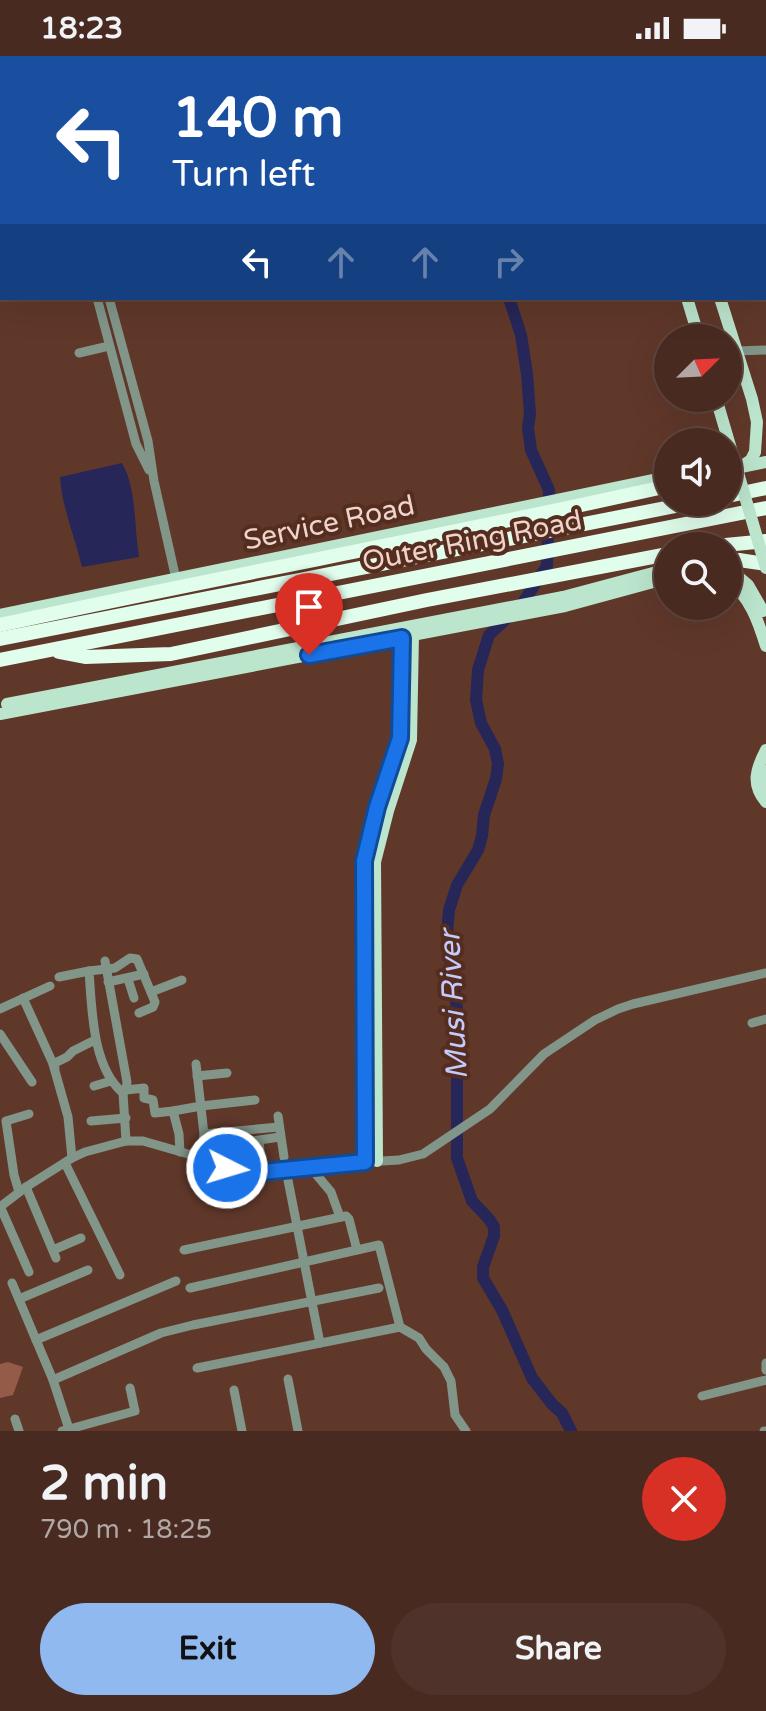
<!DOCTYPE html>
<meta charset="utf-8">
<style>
:root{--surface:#482a20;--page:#4f3229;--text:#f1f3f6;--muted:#b1a7a5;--line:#60463e;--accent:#90b9f0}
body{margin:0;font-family:"Varela Round",sans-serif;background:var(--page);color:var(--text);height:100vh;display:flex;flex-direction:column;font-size:30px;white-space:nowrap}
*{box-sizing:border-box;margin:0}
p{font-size:26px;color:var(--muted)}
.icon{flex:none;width:44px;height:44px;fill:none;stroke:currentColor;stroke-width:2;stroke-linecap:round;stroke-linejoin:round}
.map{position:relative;height:1375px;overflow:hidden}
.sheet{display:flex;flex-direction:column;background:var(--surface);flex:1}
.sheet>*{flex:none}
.guide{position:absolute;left:0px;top:0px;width:766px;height:244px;box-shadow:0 8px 32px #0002,0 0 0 2px var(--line);background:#1a4fa0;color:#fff;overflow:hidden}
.needle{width:52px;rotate:66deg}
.buttons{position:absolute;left:654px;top:268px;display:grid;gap:16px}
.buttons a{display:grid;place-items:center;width:88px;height:88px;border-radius:50%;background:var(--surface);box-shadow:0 8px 32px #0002,0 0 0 2px var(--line);font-size:40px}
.pin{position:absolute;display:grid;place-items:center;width:68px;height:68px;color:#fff;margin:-82px -34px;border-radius:50% 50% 50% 0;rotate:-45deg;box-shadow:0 0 8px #0007}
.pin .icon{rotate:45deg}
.me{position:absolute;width:88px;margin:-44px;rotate:95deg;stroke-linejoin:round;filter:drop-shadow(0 0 6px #0008)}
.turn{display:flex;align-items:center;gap:28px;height:168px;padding:0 40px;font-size:36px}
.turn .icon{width:104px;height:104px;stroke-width:2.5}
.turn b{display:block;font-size:56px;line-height:68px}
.lanes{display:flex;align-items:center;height:76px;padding:0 40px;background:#0003;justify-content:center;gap:40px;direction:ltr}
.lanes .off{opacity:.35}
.round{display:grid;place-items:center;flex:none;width:84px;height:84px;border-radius:42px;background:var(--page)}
.overview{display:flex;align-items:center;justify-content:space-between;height:136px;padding:0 40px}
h1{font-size:48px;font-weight:700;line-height:60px}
.primary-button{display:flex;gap:16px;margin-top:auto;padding:16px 40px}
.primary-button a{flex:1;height:92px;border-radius:48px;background:var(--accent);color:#111;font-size:32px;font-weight:700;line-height:92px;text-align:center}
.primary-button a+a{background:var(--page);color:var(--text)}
.status{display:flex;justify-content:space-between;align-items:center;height:56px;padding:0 40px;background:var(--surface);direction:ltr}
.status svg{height:22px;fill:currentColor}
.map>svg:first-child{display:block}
.green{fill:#935b48}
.water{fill:#262659}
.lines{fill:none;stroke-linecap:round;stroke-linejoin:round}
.stream{stroke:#262659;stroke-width:2}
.river{stroke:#262659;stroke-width:12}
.minor{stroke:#819589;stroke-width:9}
.major{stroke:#bce5cd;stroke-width:12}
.highway{stroke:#e1feed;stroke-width:14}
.major-bridge{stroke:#bce5cd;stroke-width:12}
.route-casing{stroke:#114b97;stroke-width:20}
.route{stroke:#1a73e8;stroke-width:14}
.labels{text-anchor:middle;stroke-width:8;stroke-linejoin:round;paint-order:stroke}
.street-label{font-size:28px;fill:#eed4cb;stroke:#552d1f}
.water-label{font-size:30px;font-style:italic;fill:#c4cafd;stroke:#552d1f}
</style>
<div class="status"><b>18:23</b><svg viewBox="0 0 49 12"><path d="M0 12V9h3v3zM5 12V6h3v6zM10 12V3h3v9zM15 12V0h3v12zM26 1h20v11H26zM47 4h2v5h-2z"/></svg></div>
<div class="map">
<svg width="766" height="1375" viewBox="0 0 766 1375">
<rect width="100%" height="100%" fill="#60382a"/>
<path class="green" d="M8,1306L23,1311L13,1339L0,1342V1308Z"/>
<path class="water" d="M122,407C137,433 134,471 139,501L82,511C75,481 62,452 60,421Z"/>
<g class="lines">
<path class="stream" d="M578,2L580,0"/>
<g class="river">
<path d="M381,0L382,2"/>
<path d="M509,242L521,279L527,318L530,358L528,372L531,394L549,434L547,510L522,548L489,579L478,614L476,644L481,667L495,693L498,708L496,723L484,759L482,780L478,794L457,829L449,854L447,877L457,954V1102L472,1145L489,1163L494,1171V1180L483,1211V1222L502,1254L532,1322L552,1348L562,1357L571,1375"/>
</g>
<g class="minor">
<path d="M28,0L35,2"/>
<path d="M234,0L236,2"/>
<path d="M712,0V2"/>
<path d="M114,2L124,0"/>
<path d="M198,2V0"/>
<path d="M764,64L766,65"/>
<path d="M764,172H766"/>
<path d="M764,180H766"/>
<path d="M0,237L2,236"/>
<path d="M97,242L136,388L149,414"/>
<path d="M109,242L148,385L154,425L176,523"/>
<path d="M736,295L766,294"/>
<path d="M79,297L109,290"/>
<path d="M105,905L127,1026L126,1034L123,1037L126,1085"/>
<path d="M59,921L89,915"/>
<path d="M128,923L134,942"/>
<path d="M108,926L144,918"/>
<path d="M151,936L182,924"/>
<path d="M23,942L55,1012"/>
<path d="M0,953L50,930"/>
<path d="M752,967L766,963"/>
<path d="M0,978L32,1026"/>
<path d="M196,1008L204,1078L202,1102"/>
<path d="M197,1020L227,1017"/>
<path d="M94,1030L111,1025"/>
<path d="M126,1034L144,1032V1042L153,1044L155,1057L173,1055"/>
<path d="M123,1037C92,1011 92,953 89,915L115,912L130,902L137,903L155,946L153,951L139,957"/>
<path d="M278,1060L284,1101"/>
<path d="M91,1065L126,1062"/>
<path d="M204,1078L279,1071"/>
<path d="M259,1085L262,1116"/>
<path d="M204,1092L280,1081"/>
<path d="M180,1096L179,1078L173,1055L201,1050L255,1044"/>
<path d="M72,1102L68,1061L53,1008L67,1001L73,995L95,984"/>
<path d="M65,1107L120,1219"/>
<path d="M310,1111L331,1136L340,1161"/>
<path d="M286,1114L320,1287"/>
<path d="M26,1131L56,1202"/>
<path d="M19,1136L14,1119L6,1065L29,1058"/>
<path d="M0,1150L29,1216"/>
<path d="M0,1151L26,1131L72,1102L85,1096L126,1085H143L202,1102L237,1114L262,1116L330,1108L399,1104L423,1098L490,1053L544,998L595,964L618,953L633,948L766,917"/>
<path d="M53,1194L81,1182"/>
<path d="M184,1194L346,1160L349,1163L357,1194"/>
<path d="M12,1227L53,1324L69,1373"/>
<path d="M190,1232L379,1189L400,1271L197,1312"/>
<path d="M19,1243L88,1214"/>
<path d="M400,1271L419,1282L426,1293L444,1311L451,1325L455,1359L466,1375"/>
<path d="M36,1284L176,1225"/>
<path d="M766,1307V1314"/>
<path d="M288,1323L298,1375"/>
<path d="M53,1324L161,1277L193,1269L379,1232"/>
<path d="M234,1334L242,1375"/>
<path d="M702,1340L766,1324"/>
<path d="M15,1363L19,1375"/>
<path d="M62,1375L135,1355L130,1332"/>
<path d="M764,1375H766"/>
</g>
<g class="major">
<path d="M617,0V2"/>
<path d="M628,0V2"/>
<path d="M687,242L699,282"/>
<path d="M720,242L752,343L757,366L755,396L751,404L741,411"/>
<path d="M728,410L741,411L766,406"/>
<path d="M728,512L748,529L763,555"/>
<path d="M728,524C750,541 758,564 766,590"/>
<path d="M0,559L668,421"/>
<path d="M7,648L563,541L668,513"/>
<path d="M0,658L565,550L668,522"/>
<path d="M766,694C756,713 751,728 766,746"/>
<path d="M766,715V731"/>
<path d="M377,1105L375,806L388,755L411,684L413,579"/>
<path d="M365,1106L364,805L377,751L400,682L402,582"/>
</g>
<g class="highway">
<path d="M728,440L766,432"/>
<path d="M715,490L766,485"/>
<path d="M728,505L739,504L766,508"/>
<path d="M0,569C222,520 446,480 668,430"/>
<path d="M0,583L696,446"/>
<path d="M59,596L85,601L171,598L427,544L668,498"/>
<path d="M0,604L766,452"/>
</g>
<path class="major-bridge" d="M716,342L766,512"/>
</g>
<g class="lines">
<g class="route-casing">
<path id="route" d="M227,1112L262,1116L365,1106L364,805L377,751L400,682L402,582L309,599"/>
</g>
<use href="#route" class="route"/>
</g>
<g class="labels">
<g class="street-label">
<text transform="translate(329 466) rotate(-12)" y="10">Service Road</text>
<text transform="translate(472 484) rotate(-11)" y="10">Outer Ring Road</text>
</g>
<g class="water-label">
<text transform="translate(453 949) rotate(-93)" y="10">Musi River</text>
</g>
</g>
</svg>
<div class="buttons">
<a><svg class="needle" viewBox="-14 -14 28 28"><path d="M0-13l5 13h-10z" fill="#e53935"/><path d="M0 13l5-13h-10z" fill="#b1a7a5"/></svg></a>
<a><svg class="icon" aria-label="sound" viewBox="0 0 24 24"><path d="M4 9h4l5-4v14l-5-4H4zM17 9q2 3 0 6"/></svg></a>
<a><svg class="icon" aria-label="search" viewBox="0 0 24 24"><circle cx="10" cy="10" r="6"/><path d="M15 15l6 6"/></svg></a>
</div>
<div class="pin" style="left:309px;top:599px;background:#d93025"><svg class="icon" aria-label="arrive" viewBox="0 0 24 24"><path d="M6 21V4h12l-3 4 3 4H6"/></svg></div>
<svg class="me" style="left:227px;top:1112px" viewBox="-20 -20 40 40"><circle r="17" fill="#1a73e8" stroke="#fff" stroke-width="3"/><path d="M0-11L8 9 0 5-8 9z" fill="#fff"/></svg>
<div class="guide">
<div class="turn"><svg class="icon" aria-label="left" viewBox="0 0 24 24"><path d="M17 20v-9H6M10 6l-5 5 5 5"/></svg><div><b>140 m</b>Turn left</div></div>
<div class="lanes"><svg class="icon" aria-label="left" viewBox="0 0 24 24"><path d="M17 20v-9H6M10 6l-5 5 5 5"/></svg><svg class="icon off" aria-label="ahead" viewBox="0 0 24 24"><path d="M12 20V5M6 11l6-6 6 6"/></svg><svg class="icon off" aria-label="ahead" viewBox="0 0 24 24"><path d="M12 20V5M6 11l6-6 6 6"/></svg><svg class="icon off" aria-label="right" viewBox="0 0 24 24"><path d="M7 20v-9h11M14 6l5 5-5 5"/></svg></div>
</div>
</div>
<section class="sheet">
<div class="overview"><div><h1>2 min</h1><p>790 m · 18:25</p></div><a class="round" style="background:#d93025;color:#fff"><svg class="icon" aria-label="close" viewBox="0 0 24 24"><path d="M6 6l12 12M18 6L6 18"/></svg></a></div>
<div class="primary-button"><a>Exit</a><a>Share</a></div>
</section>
